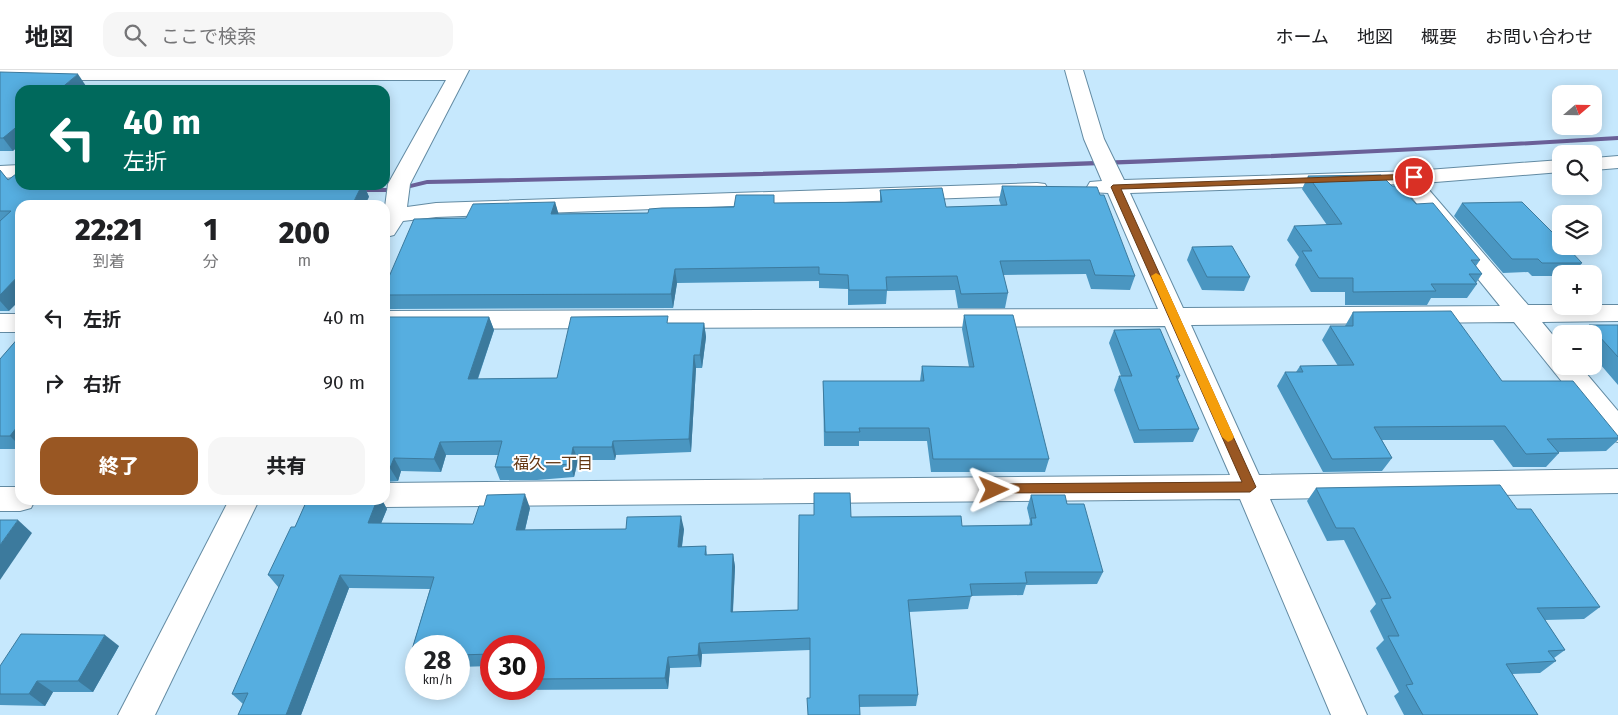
<!DOCTYPE html>
<html lang="ja">
<meta charset="utf-8">
<style>
:root{--surface:#fff;--page:#f6f6f6;--text:#202124;--muted:#757577;--line:#e0e0e0;--accent:#995723}
body{margin:0;font-family:"Fira Sans","Noto Sans JP",sans-serif;background:var(--page);color:var(--text);height:100vh;display:flex;flex-direction:column;font-size:19px;white-space:nowrap}
*{box-sizing:border-box;margin:0}
p{font-size:16px;color:var(--muted)}
.icon{flex:none;width:28px;height:28px;fill:none;stroke:currentColor;stroke-width:2;stroke-linecap:round;stroke-linejoin:round}
.map{position:relative;flex:1;overflow:hidden}
.details{position:absolute;left:15px;top:130px;width:375px;height:305px;display:flex;flex-direction:column;background:var(--surface);border-radius:15px;box-shadow:0 2px 12px #0003}
.details>*{flex:none}
.hud{position:absolute;left:15px;top:15px;width:375px;height:105px;border-radius:15px;box-shadow:0 2px 12px #0003;background:#00695c;color:#fff;overflow:hidden}
.needle{width:32px;rotate:70deg}
.tools{position:absolute;left:1552px;top:15px;display:grid;gap:10px}
.tools a{display:grid;place-items:center;width:50px;height:50px;border-radius:10px;background:var(--surface);box-shadow:0 2px 12px #0003;font-size:25px}
.speed{position:absolute;left:405px;top:565px;display:flex;gap:10px;font-size:25px;font-weight:700;text-align:center}
.speed>*{display:grid;place-content:center;width:65px;height:65px;border-radius:50%;background:var(--surface);box-shadow:0 2px 12px #0003;line-height:1}
.speed small{font-size:12px;font-weight:400}
.speed .limit{border:8px solid #d22;background:#fff;color:#111}
.pin{position:absolute;display:grid;place-items:center;width:42px;height:42px;color:#fff;margin:-21px;border:2px solid #fff;border-radius:50%;box-shadow:0 1px 5px #0007}
.me{position:absolute;width:55px;margin:-28px;rotate:89deg;stroke-linejoin:round;filter:drop-shadow(0 0 4px #0008)}
.turn{display:flex;align-items:center;gap:18px;height:105px;padding:0 25px;font-size:22px}
.turn .icon{width:65px;height:65px;stroke-width:2.5}
.turn b{display:block;font-size:35px;line-height:42px}
.eta{display:flex;justify-content:space-evenly;align-items:center;height:85px;text-align:center}
.eta b{font-size:30px;font-weight:800;line-height:35px}
.cta{display:flex;gap:10px;margin-top:auto;padding:10px 25px}
.cta a{flex:1;height:58px;border-radius:15px;background:var(--accent);color:#fff;font-size:20px;font-weight:800;line-height:58px;text-align:center}
.cta a+a{background:var(--page);color:var(--text)}
ul{padding:0;list-style:none}
li{display:flex;align-items:center;gap:15px;height:65px;padding:0 25px}
li div{flex:1}
li b{display:block;font-size:19px}
li em{font-style:normal}
header{display:flex;align-items:center;gap:30px;box-sizing:border-box;height:70px;padding:0 25px;background:var(--surface);border-bottom:1px solid var(--line)}
header strong{font-size:24px}
nav{display:flex;gap:28px;margin-inline-start:auto;font-size:18px}
.search{width:350px;height:45px;background:var(--page);display:flex;align-items:center;gap:12px;box-sizing:border-box;padding:0 18px;border-radius:15px;color:var(--muted);font-size:19px}
.map>svg:first-child{display:block}
.lines{fill:none;stroke-linecap:round;stroke-linejoin:round}
.stream{fill:#6a6098;fill-rule:evenodd}
.minor-casing{stroke:#638ba3;stroke-width:2}
.minor{fill:#fff;fill-rule:evenodd}
.wall{fill:#4a96c1}
.shaded-wall{fill:#3c7a9d}
.building{fill:#56aee0;stroke:#3c7a9d}
.route{fill:#995723;stroke:#633917}
.slow{fill:#f59e0b}
.labels{text-anchor:middle;stroke-width:4;stroke-linejoin:round;paint-order:stroke}
.neighbourhood-label{font-size:16px;fill:#643814;stroke:#fff}
</style>
<header>
<strong>地図</strong>
<div class="search"><svg class="icon" aria-label="search" viewBox="0 0 24 24"><circle cx="10" cy="10" r="6"/><path d="M15 15l6 6"/></svg>ここで検索</div>
<nav><a>ホーム</a><a>地図</a><a>概要</a><a>お問い合わせ</a></nav>
</header>
<div class="map">
<svg width="1618" height="645" viewBox="0 0 1618 645">
<rect width="100%" height="100%" fill="#c6e8fd"/>
<g class="lines">
<path class="stream" d="M1618,66V70C1221,94 824,106 427,114L394,122H353L349,120L353,118H394L427,110C824,101 1221,90 1618,66Z"/>
<g class="minor-casing">
<g id="minor">
<path d="M0,0H469L410,114L407,137L436,133L1037,113L1045,114L1048,119L1045,124L1037,125L436,147L403,151L394,165L386,167L385,137L388,114L446,10H0Z"/>
<path d="M1065,0H1083L1104,69L1124,110L1414,101L1561,90V102L1423,113L1528,235H1618V251L1542,252L1561,275V296H1580L1618,341V372L1608,369L1514,252L1191,255L1259,405L1618,399V423L1270,429L1367,645H1331L1240,429L385,437L374,434L372,430H385V413L1230,405L1165,256L385,259V241L1158,239L1108,123L1090,122L1087,117L1090,112L1102,111L1084,69ZM1401,114L1500,236L1183,238L1130,123Z"/>
<path d="M1618,86V98L1594,100V88Z"/>
<path d="M20,95V107L0,108V96Z"/>
<rect x="0" y="244" width="20" height="18"/>
<path d="M0,417H20V430H35L31,438L20,441H0Z"/>
<path d="M229,430H259L155,645H118Z"/>
</g>
</g>
<use href="#minor" class="minor"/>
</g>
<g class="wall">
<path d="M0,2L86,16L82,20H20L13,81H0Z"/>
<path d="M0,100L8,110L20,115H364L369,127L20,135L9,241H0Z"/>
<path d="M1308,106L1392,116L1416,134L1480,190L1476,196L1482,204L1476,213L1477,214L1467,228H1431L1427,235H1345V222H1311L1295,195L1299,187L1287,170L1294,156L1327,155L1302,119Z"/>
<path d="M1002,116L1135,206L1130,220L1091,219L1086,204L1003,205L1008,223L1005,238H958L955,220L887,221L886,234L848,235V219L819,218V211L677,213L673,238L388,239L385,233V216L466,148L555,132L558,144L648,143L774,133L880,132V120L946,137L1001,136L999,130Z"/>
<path d="M1462,133L1582,193L1573,204H1561V206H1532L1528,202L1503,203L1454,146Z"/>
<path d="M1192,177L1250,207L1244,221L1202,220L1187,190Z"/>
<path d="M1353,242L1618,366V370L1606,381L1558,382L1559,383L1546,397H1513L1493,370H1382L1392,388L1382,401L1323,402L1277,316L1285,302H1296L1300,296H1338L1322,270L1330,256H1345Z"/>
<path d="M964,245L1049,389L1045,402H931L927,371H859V376H824L823,311H920L922,296L969,297L962,259Z"/>
<path d="M385,247H489L494,260L478,309L557,308L669,253H704L706,267L702,298H696L691,382L616,385L615,390H578L574,407L537,410H500L495,397L498,385H446L441,402L401,401L398,411L385,412Z"/>
<path d="M1589,255H1618V315L1594,287V264H1581Z"/>
<path d="M1114,260L1180,306L1178,310L1199,359L1193,372L1134,373L1114,320L1119,306H1121L1109,273Z"/>
<path d="M20,266V379H0V289Z"/>
<path d="M1316,418L1517,439L1600,537L1584,549L1545,550L1565,580L1554,588L1556,591L1540,603L1512,604L1538,645H1404L1394,626L1399,622L1376,578L1384,570L1370,541L1376,534L1344,470L1327,471L1307,431Z"/>
<path d="M1031,425L1067,434L1103,502L1097,514L1026,515L1023,525L971,526L968,539L909,542L918,625L916,636L859,637L810,628V580L702,584L701,597L670,598L668,619L517,620L516,619H534V576H491V596L459,597V576H416V595L410,586L430,519L349,518L301,645H238L243,634L232,624L279,518L268,505L295,457L307,430H382L387,439L381,453L473,454L530,438L525,460L684,459L682,477L706,476L707,485L733,484L735,497L733,542L798,540L851,447L962,456L1029,455L1030,451L1027,438Z"/>
<path d="M119,576L93,622H53L45,636L0,635V596Z"/>
</g>
<g class="shaded-wall">
<path d="M78,4L86,16L82,20H59Z"/>
<path d="M20,54V75L13,81L3,68Z"/>
<path d="M362,115H364L369,127L365,135H352Z"/>
<path d="M555,132L559,145L551,144Z"/>
<path d="M675,199L677,213L673,238L671,224Z"/>
<path d="M20,204V230L9,241L0,231V225Z"/>
<path d="M489,247L494,260L473,322L468,309Z"/>
<path d="M704,253L706,267L702,298L700,285Z"/>
<path d="M694,285L696,298L691,382L689,369Z"/>
<path d="M20,353V376L10,366Z"/>
<path d="M613,371L616,385L615,390L612,377Z"/>
<path d="M440,372L446,385L441,402L434,389Z"/>
<path d="M573,377L578,390L574,407L570,394Z"/>
<path d="M394,388L401,401L398,411L390,398Z"/>
<path d="M525,424L530,438L522,472L516,460Z"/>
<path d="M377,430H382L387,439L376,466L368,453Z"/>
<path d="M681,446L684,459L680,490L678,477Z"/>
<path d="M18,450L32,463L0,510V475Z"/>
<path d="M733,484L735,497L732,554L731,542Z"/>
<path d="M340,505L349,518L301,645H286Z"/>
<path d="M105,565L119,576L93,622L78,611Z"/>
<path d="M699,573L702,584L701,597L698,585Z"/>
<path d="M668,587L670,598L668,619L665,608Z"/>
<path d="M37,611L53,622L45,636L29,624Z"/>
</g>
<g class="building">
<path d="M0,2L78,4L59,20H20V54L3,68H0Z"/>
<path d="M0,100L8,110L20,101V115H362L352,135H20V204L0,225V151L11,141H0Z"/>
<path d="M1381,105L1392,116H1400L1416,134L1433,133L1480,190H1471L1482,204H1469L1477,214H1431L1436,221L1353,222V208H1319L1302,181H1312L1294,156L1342,154L1308,106Z"/>
<path d="M1002,116L1097,117L1100,125H1104L1135,206L1095,205L1090,190L1000,191L1008,223L961,224L957,206L886,207L887,220H849L848,205L819,204V197L675,199L671,224L385,225V216L414,149L466,148L473,134L555,132L551,144L648,143L649,139L662,138L734,137L736,125H774V133L882,132L880,120L942,118L946,137L1007,135Z"/>
<path d="M1522,132L1561,171V176H1566L1582,193H1542L1538,189H1512L1462,133Z"/>
<path d="M1232,176L1250,207H1207L1192,177Z"/>
<path d="M1451,241L1502,311H1573L1618,366V368L1547,369L1559,383L1526,384L1505,356L1374,357L1392,388L1332,389L1285,302H1303L1300,296L1354,295L1330,256H1353V242Z"/>
<path d="M964,245H1013L1049,389H933L929,358H859L860,362H825L823,311H924L922,296L974,297Z"/>
<path d="M668,246L667,253H704L700,285H694L689,369L613,371L612,377H573L570,394L532,397H495L502,371L440,372L434,389L394,388L390,398H385V247H489L468,309L557,308L571,247Z"/>
<path d="M1589,255H1618V287Z"/>
<path d="M1160,259L1180,306H1176L1199,359L1139,360L1119,306H1132L1114,260Z"/>
<path d="M20,266V353L10,366H0V289Z"/>
<path d="M1500,415L1517,439H1531L1600,537L1537,538L1565,580L1548,581L1556,591L1506,594L1538,645H1423L1406,615L1413,614L1388,566H1399L1381,529L1391,528L1354,458H1336L1316,418Z"/>
<path d="M814,423H850L851,447L961,446L962,456L1032,455L1031,448H1036L1031,425H1065L1067,434H1084L1103,502H1025L1027,513L970,514L972,526L908,530L918,625H859L860,645H808L807,628H810V568L699,573L698,585L668,587L665,608L534,609V576H491V584L459,585V576H416V585L410,586L434,507L340,505L286,645H238L248,623L232,624L284,505H268L291,457H295L307,430H377L368,453L473,454L479,436H484L487,425L525,424L516,460L626,459L627,447L681,446L678,477L706,476L705,485L733,484L731,542L798,540L799,445H814Z"/>
<path d="M0,450H18L0,475Z"/>
<path d="M21,564L105,565L78,611H37L29,624H0V596Z"/>
</g>
<path class="route" d="M1414,104L1417,105V109L1121,119L1256,417L1250,422L990,423L988,420L994,414L1242,412L1111,117L1113,115Z"/>
<path class="slow" d="M1156,203L1161,206L1234,367L1232,370L1228,372L1222,367L1151,206Z"/>
<g class="labels">
<g class="neighbourhood-label">
<text x="553" y="399">福久一丁目</text>
</g>
</g>
</svg>
<div class="tools">
<a><svg class="needle" viewBox="-14 -14 28 28"><path d="M0-13l5 13h-10z" fill="#e53935"/><path d="M0 13l5-13h-10z" fill="#757577"/></svg></a>
<a><svg class="icon" aria-label="search" viewBox="0 0 24 24"><circle cx="10" cy="10" r="6"/><path d="M15 15l6 6"/></svg></a>
<a><svg class="icon" aria-label="layers" viewBox="0 0 24 24"><path d="M12 4l9 5-9 5-9-5zM3 14l9 5 9-5"/></svg></a>
<a>+</a>
<a>−</a>
</div>
<div class="speed"><div>28<small>km/h</small></div><div class="limit">30</div></div>
<div class="pin" style="left:1414px;top:107px;background:#d93025"><svg class="icon" aria-label="arrive" viewBox="0 0 24 24"><path d="M6 21V4h12l-3 4 3 4H6"/></svg></div>
<svg class="me" style="left:994px;top:420px" viewBox="-20 -20 40 40"><path d="M0-17L14 15 0 8-14 15z" fill="#995723" stroke="#fff" stroke-width="4"/></svg>
<div class="hud">
<div class="turn"><svg class="icon" aria-label="left" viewBox="0 0 24 24"><path d="M17 20v-9H6M10 6l-5 5 5 5"/></svg><div><b>40 m</b>左折</div></div>
</div>
<section class="details">
<div class="eta">
<div><b>22:21</b><p>到着</p></div>
<div><b>1</b><p>分</p></div>
<div><b>200</b><p>m</p></div>
</div>
<ul>
<li><svg class="icon" aria-label="left" viewBox="0 0 24 24"><path d="M17 20v-9H6M10 6l-5 5 5 5"/></svg><div><b>左折</b></div><em>40 m</em></li>
<li><svg class="icon" aria-label="right" viewBox="0 0 24 24"><path d="M7 20v-9h11M14 6l5 5-5 5"/></svg><div><b>右折</b></div><em>90 m</em></li>
</ul>
<div class="cta"><a>終了</a><a>共有</a></div>
</section>
</div>
